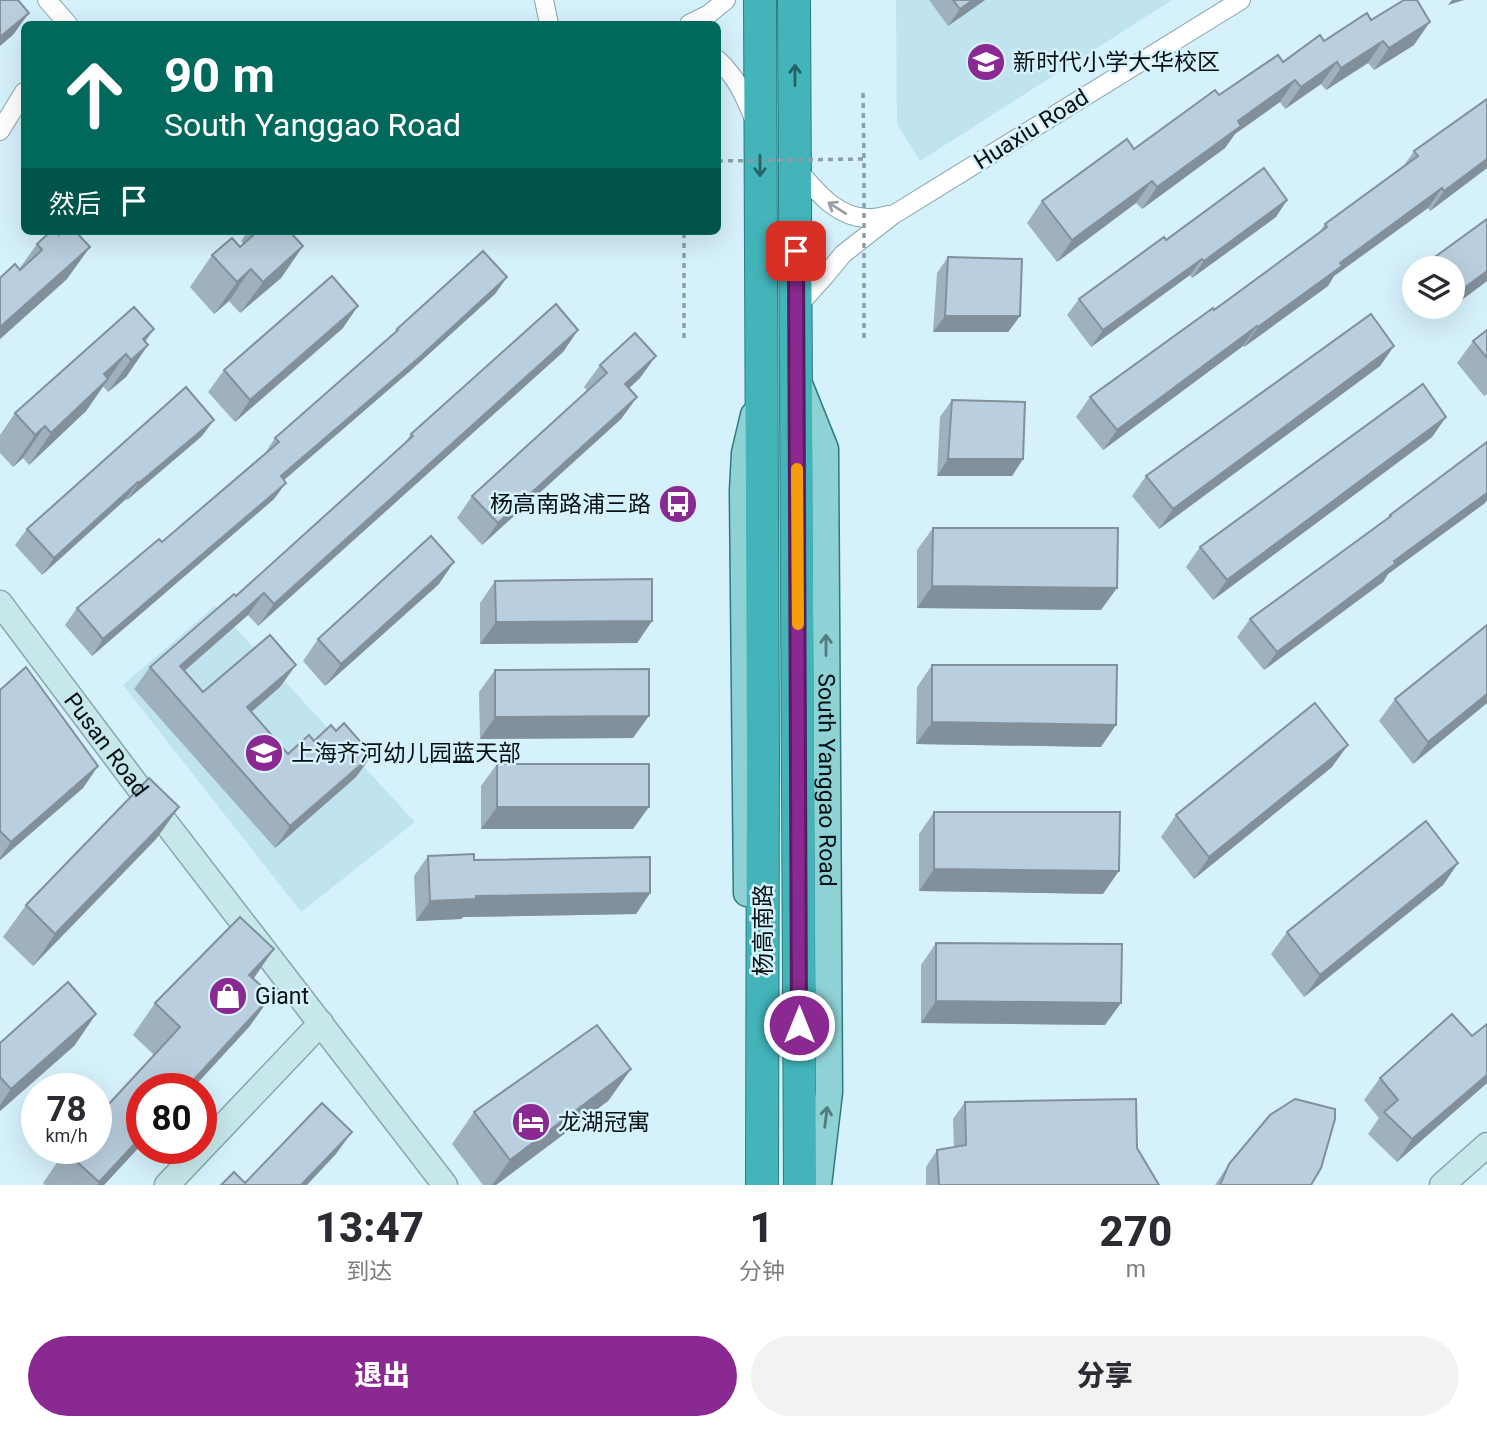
<!DOCTYPE html>
<html lang="zh">
<meta charset="utf-8">
<style>
:root{--surface:#fff;--page:#f2f2f3;--text:#2b2b33;--muted:#7c7c81;--accent:#8a2992}
body{margin:0;font-family:Roboto,"Noto Sans SC",sans-serif;background:var(--page);color:var(--text);height:100vh;display:flex;flex-direction:column;font-size:26px;white-space:nowrap}
*{box-sizing:border-box;margin:0}
p{font-size:23px;color:var(--muted)}
.icon{flex:none;width:38px;height:38px;fill:none;stroke:currentColor;stroke-width:2;stroke-linecap:round;stroke-linejoin:round}
.map{position:relative;height:1185px;overflow:hidden}
.side{display:flex;flex-direction:column;background:var(--surface);flex:1}
.side>*{flex:none}
.guide{position:absolute;left:21px;top:21px;width:700px;height:214px;border-radius:10px;box-shadow:0 7px 28px #0002;background:#00695c;color:#fff;overflow:hidden}
.buttons{position:absolute;left:1402px;top:256px;display:grid;gap:14px}
.buttons a{display:grid;place-items:center;width:63px;height:63px;border-radius:50%;background:var(--surface);box-shadow:0 7px 28px #0002;font-size:35px}
.speed{position:absolute;left:21px;top:1073px;display:flex;gap:14px;font-size:35px;font-weight:700;text-align:center}
.speed>*{display:grid;place-content:center;width:91px;height:91px;border-radius:50%;background:var(--surface);box-shadow:0 7px 28px #0002;line-height:1}
.speed small{font-size:18px;font-weight:400}
.speed .limit{border:10px solid #d22;background:#fff;color:#111}
.pin{position:absolute;display:grid;place-items:center;width:60px;height:60px;color:#fff;margin:-30px;border-radius:14px;box-shadow:0 4px 10px #0006}
.me{position:absolute;width:77px;margin:-38px;rotate:0deg;stroke-linejoin:round;filter:drop-shadow(0 0 5px #0008)}
.turn{display:flex;align-items:center;gap:24px;height:147px;padding:0 28px;font-size:32px}
.turn .icon{width:91px;height:91px;stroke-width:2.5}
.turn b{display:block;font-size:49px;line-height:60px}
.then{display:flex;align-items:center;height:66px;padding:0 28px;background:#0003;gap:14px;font-size:26px}
.eta{display:flex;justify-content:space-evenly;align-items:center;height:119px;text-align:center}
.eta b{font-size:42px;font-weight:800;line-height:49px}
.cta{display:flex;gap:14px;margin-top:auto;padding:14px 28px}
.cta a{flex:1;height:80px;border-radius:42px;background:var(--accent);color:#fff;font-size:28px;font-weight:800;line-height:80px;text-align:center}
.cta a+a{background:var(--page);color:var(--text)}
.map>svg:first-child{display:block}
.built{fill:#bfe4f0}
.lines{fill:none;stroke-linecap:round;stroke-linejoin:round}
.street-casing{stroke:#8aa4ad;stroke-width:20}
.secondary-casing{stroke:#8aa4ad;stroke-width:27}
.primary-casing{stroke:#2d7b80;stroke-width:29}
.highway-casing{stroke:#2d7b80;stroke-width:34}
.path{stroke:#8a9fa7;stroke-width:3.5;stroke-dasharray:5 5;stroke-linecap:butt}
.street{stroke:#fff;stroke-width:18}
.secondary{stroke:#c6e8ea;stroke-width:24}
.primary{stroke:#8ed2d6;stroke-width:26}
.highway{stroke:#42b4ba;stroke-width:32}
.path-bridge{stroke:#8a9fa7;stroke-width:3.5;stroke-dasharray:5 5;stroke-linecap:butt}
.wall{fill:#9fb1bf}
.shaded-wall{fill:#82909b}
.building{fill:#b9cede;stroke:#82909b;stroke-width:2}
.oneway{stroke:#246266}
.oneway2{stroke:#9b9fa1}
.oneway3{stroke:#517b7e}
.route-casing{stroke:#5a1b5f;stroke-width:18}
.route{stroke:#8a2992;stroke-width:12}
.slow{stroke:#f59e0b;stroke-width:12}
.labels{text-anchor:middle;stroke-width:5;stroke-linejoin:round;paint-order:stroke}
.poi-label{font-size:23px;fill:#061013;stroke:#d5f1fb;text-anchor:start}
.street-label{font-size:23px;fill:#061013;stroke:#d5f1fb}
</style>
<div class="map">
<svg width="1487" height="1185" viewBox="0 0 1487 1185">
<rect width="100%" height="100%" fill="#d5f1fb"/>
<g class="built">
<path d="M896,0H1172L920,161L897,124Z"/>
<path d="M215,606L415,822L301,912L123,685Z"/>
</g>
<g class="lines">
<g class="street-casing">
<g id="street">
<path d="M47,0L68,24"/>
<path d="M544,0L549,24"/>
<path d="M689,24L709,14L726,0"/>
<path d="M718,60C737,78 744,95 754,119"/>
<path d="M0,131L24,92"/>
<path d="M796,168C816,190 835,217 867,218C874,219 882,216 890,215"/>
<path d="M797,307L825,276L843,254L893,215L1241,0"/>
</g>
</g>
<g class="secondary-casing">
<g id="secondary">
<path id="s1" d="M0,603L139,788L445,1185"/>
<path d="M167,1185L321,1023"/>
<path d="M1442,1185L1487,1145"/>
</g>
</g>
<g class="primary-casing">
<g id="primary">
<path id="s2" d="M799,384L825,449L829,1092L818,1185"/>
<path d="M747,893L743,491L745,453L754,415"/>
</g>
</g>
<g class="highway-casing">
<g id="highway">
<path d="M760,0L763,759L762,1185"/>
<path d="M794,0L800,1185"/>
</g>
</g>
<g class="path">
<path d="M863,93L864,159"/>
<path d="M684,338V231"/>
</g>
<use href="#street" class="street"/>
<use href="#secondary" class="secondary"/>
<use href="#primary" class="primary"/>
<use href="#highway" class="highway"/>
<path class="path-bridge" d="M718,161L864,159V341"/>
</g>
<g class="wall">
<path d="M929,0H985L948,26Z"/>
<path d="M1371,20L1414,45L1374,70L1368,63L1326,90L1321,84L1285,109L1280,102L1235,134L1225,148L1142,209L1136,203L1057,262L1027,223L1042,201L1134,149L1219,95L1324,41Z"/>
<path d="M1414,151L1487,168L1430,211L1428,208L1334,276L1328,286L1244,347L1243,346L1103,450L1076,417L1090,397L1214,310L1318,234L1325,224L1403,167Z"/>
<path d="M1287,200L1276,217L1192,278L1190,275L1091,347L1067,315L1079,299L1166,240Z"/>
<path d="M1487,219V281L1439,317L1431,306H1452V268H1424L1428,262Z"/>
<path d="M248,231H297L294,236L303,246L281,278L240,313L229,301L214,314L190,287L212,255L240,247L244,244L241,241Z"/>
<path d="M37,244L67,279L0,339V278L19,269Z"/>
<path d="M948,257L1020,316L1008,332H933L937,273Z"/>
<path d="M507,277L495,294L409,372L284,480L274,499L92,656L65,625L77,608L162,542L264,455L275,438L393,335L397,329Z"/>
<path d="M343,328L235,422L208,392L224,370Z"/>
<path d="M154,329L145,341L148,345L126,377L108,392L103,386L86,411L29,465L23,458L13,467L0,453V435L15,413Z"/>
<path d="M578,330L563,352L258,626L248,615L184,671L203,692L280,687L251,712L288,754L336,731L372,755L356,777L275,848L134,689L150,667L236,596L404,444L411,434Z"/>
<path d="M1487,330V394L1484,396L1457,363L1473,341Z"/>
<path d="M1394,346L1380,366L1159,529L1132,496L1146,476Z"/>
<path d="M600,365L640,378L629,388L637,397L621,419L482,545L457,518L472,496L588,391L584,387Z"/>
<path d="M952,400L1023,459L1012,476H937L940,417Z"/>
<path d="M1446,417L1432,437L1213,600L1186,567L1200,547Z"/>
<path d="M202,436L127,500L126,499L42,575L15,545L27,529Z"/>
<path d="M1485,503L1388,574L1383,582L1264,670L1237,637L1250,619L1387,519L1390,515Z"/>
<path d="M933,528L1101,610L917,608V550Z"/>
<path d="M495,581L652,621L637,643L480,644V603Z"/>
<path d="M439,584L325,686L303,661L318,639Z"/>
<path d="M932,665L1101,747L916,744L917,687Z"/>
<path d="M495,670L633,738L480,739L479,692Z"/>
<path d="M0,690L98,766L83,788L0,860Z"/>
<path d="M1395,699L1487,703L1413,764L1379,721Z"/>
<path d="M497,764L633,829H481V786Z"/>
<path d="M1332,767L1194,879L1161,837L1176,815Z"/>
<path d="M179,807L156,839L33,966L3,937L26,905Z"/>
<path d="M934,812L1103,894L919,891V834Z"/>
<path d="M428,856L474,860L650,893L636,914L463,917L461,919L416,921L414,876Z"/>
<path d="M1458,863L1443,885L1304,997L1271,954L1287,932Z"/>
<path d="M936,943L1105,1025L921,1023V965Z"/>
<path d="M254,979L272,995L249,1027L142,1088V1144L104,1185H45L43,1183L65,1151L154,1055L133,1035L155,1003Z"/>
<path d="M96,1014L74,1046L0,1111V1043Z"/>
<path d="M631,1069L608,1101L496,1185H483L452,1144L474,1112Z"/>
<path d="M1380,1078L1487,1083L1397,1162L1368,1134L1379,1118L1364,1100Z"/>
<path d="M965,1102L1137,1148L1159,1185H926V1167L937,1150L954,1147L953,1119Z"/>
<path d="M1229,1164L1311,1185H1215Z"/>
</g>
<g class="shaded-wall">
<path d="M973,0H985L948,26L960,9Z"/>
<path d="M1452,0H1464L1448,5Z"/>
<path d="M29,13L13,35L0,46V37Z"/>
<path d="M1430,22L1414,45L1374,70L1389,48Z"/>
<path d="M1383,41L1368,63L1326,90L1341,68Z"/>
<path d="M1337,62L1321,84L1285,109L1301,87Z"/>
<path d="M1295,80L1280,102L1235,134L1225,148L1142,209L1157,187L1238,121Z"/>
<path d="M1487,159V168L1430,211L1444,191Z"/>
<path d="M1152,181L1136,203L1057,262L1072,240Z"/>
<path d="M1442,188L1428,208L1334,276L1328,286L1244,347L1258,327L1340,263Z"/>
<path d="M1287,200L1276,217L1192,278L1204,261Z"/>
<path d="M303,246L281,278L240,313L263,282Z"/>
<path d="M90,247L67,279L0,339V327Z"/>
<path d="M1202,259L1190,275L1091,347L1103,330Z"/>
<path d="M251,269L229,301L214,314L237,282Z"/>
<path d="M1487,271V281L1439,317L1447,306H1452V298L1455,295Z"/>
<path d="M507,277L495,294L409,372L269,493L281,476Z"/>
<path d="M358,306L343,328L235,422L250,400Z"/>
<path d="M945,316H1020L1008,332H933Z"/>
<path d="M1257,326L1243,346L1103,450L1117,430Z"/>
<path d="M154,329L134,357L148,345L126,377L108,392L131,360L143,339Z"/>
<path d="M578,330L563,352L258,626L274,604Z"/>
<path d="M1394,346L1380,366L1159,529L1173,509Z"/>
<path d="M126,354L86,411L29,465L51,433L104,374Z"/>
<path d="M656,356L640,378L610,406L625,384Z"/>
<path d="M637,397L621,419L482,545L498,523Z"/>
<path d="M1446,417L1432,437L1213,600L1227,580Z"/>
<path d="M214,420L202,436L127,500L139,483Z"/>
<path d="M45,426L23,458L13,467L35,435Z"/>
<path d="M948,459H1023L1012,476H937Z"/>
<path d="M138,482L126,499L42,575L54,558Z"/>
<path d="M286,483L274,499L92,656L103,639Z"/>
<path d="M1487,493V500L1485,503L1388,574L1383,582L1264,670L1277,652L1394,561Z"/>
<path d="M454,562L439,584L325,686L341,664Z"/>
<path d="M932,586L1117,588L1101,610L917,608Z"/>
<path d="M264,593L248,615L165,688L180,666Z"/>
<path d="M652,621L637,643L480,644L496,622Z"/>
<path d="M296,665L280,687L232,729L247,707Z"/>
<path d="M1487,694V703L1413,764L1428,742Z"/>
<path d="M649,716L633,738L480,739L495,717Z"/>
<path d="M932,722L1116,725L1101,747L916,744Z"/>
<path d="M1348,745L1332,767L1194,879L1209,857Z"/>
<path d="M372,755L356,777L275,848L290,826Z"/>
<path d="M98,766L83,788L0,860V858L11,842Z"/>
<path d="M179,807L156,839L33,966L55,934Z"/>
<path d="M497,807H649L633,829H481Z"/>
<path d="M1458,863L1443,885L1304,997L1320,975Z"/>
<path d="M934,869L1119,871L1103,894L919,891Z"/>
<path d="M650,893L636,914L463,917L461,919L416,921L430,901L476,896Z"/>
<path d="M274,949L252,981L249,975Z"/>
<path d="M272,995L249,1027L193,1088H186Z"/>
<path d="M936,1001L1121,1003L1105,1025L921,1023Z"/>
<path d="M96,1014L74,1046L0,1111V1105L11,1089Z"/>
<path d="M631,1069L608,1101L496,1185H492L510,1160Z"/>
<path d="M1487,1075V1083L1397,1162L1412,1139Z"/>
<path d="M352,1132L336,1154L307,1185H301Z"/>
<path d="M142,1136V1144L104,1185H97Z"/>
</g>
<g class="building">
<path d="M0,0H18L29,13L0,37Z"/>
<path d="M953,0H973L960,9Z"/>
<path d="M1404,0H1417L1430,22L1389,48L1383,41L1341,68L1337,62L1301,87L1295,80L1238,121L1241,126L1157,187L1152,181L1072,240L1042,201L1127,139L1134,149L1215,90L1219,95L1278,55L1283,62L1320,35L1324,41L1367,13L1371,20Z"/>
<path d="M1487,99V159L1444,191L1442,188L1340,263L1342,266L1258,327L1257,326L1117,430L1090,397L1213,308L1214,310L1327,227L1325,224L1418,156L1414,151Z"/>
<path d="M1264,168L1287,200L1204,261L1202,259L1103,330L1079,299L1164,237L1166,240Z"/>
<path d="M1487,219V271L1455,295L1452,292V268H1433L1428,262Z"/>
<path d="M51,231H56L59,235L63,231H75L90,247L0,327V278L15,264L20,270L42,250L37,244Z"/>
<path d="M258,231H293L291,233L303,246L263,282L251,269L237,282L212,255L232,238L240,247Z"/>
<path d="M483,251L507,277L421,356L281,476L286,483L103,639L77,608L159,539L162,542L279,442L275,438L398,330L397,329Z"/>
<path d="M948,257L1022,259L1020,316H945Z"/>
<path d="M332,276L358,306L250,400L224,370Z"/>
<path d="M556,304L578,330L274,604L264,593L180,666L203,692L270,635L296,665L247,707L288,754L309,735L314,741L331,725L336,731L344,723L372,755L290,826L150,667L234,594L236,596L413,436L411,434Z"/>
<path d="M134,307L154,329L143,339L148,345L131,360L126,354L104,374L108,379L51,433L45,426L35,435L15,413Z"/>
<path d="M1371,314L1394,346L1173,509L1146,476Z"/>
<path d="M1487,330V358L1473,341Z"/>
<path d="M635,333L656,356L625,384L637,397L498,523L472,496L607,373L600,365Z"/>
<path d="M1423,384L1446,417L1227,580L1200,547Z"/>
<path d="M186,387L214,420L139,483L138,482L54,558L27,529Z"/>
<path d="M952,400L1025,402L1023,459H948Z"/>
<path d="M1487,442V493L1394,561L1396,563L1277,652L1250,619L1391,516L1390,515Z"/>
<path d="M933,528H1118L1117,588L932,586Z"/>
<path d="M431,536L454,562L341,664L318,639Z"/>
<path d="M652,579V621L496,622L495,581Z"/>
<path d="M1487,625V694L1428,742L1395,699Z"/>
<path d="M932,665H1117L1116,725L932,722Z"/>
<path d="M26,667L98,766L11,842L0,831V690Z"/>
<path d="M649,669V716L495,717V670Z"/>
<path d="M1315,703L1348,745L1209,857L1176,815Z"/>
<rect x="497" y="764" width="152" height="43"/>
<path d="M149,778L179,807L55,934L26,905Z"/>
<path d="M934,812H1120L1119,871L934,869Z"/>
<path d="M1426,821L1458,863L1320,975L1287,932Z"/>
<path d="M474,854V860L650,857V893L476,896V899L430,901L428,856Z"/>
<path d="M240,917L274,949L249,975L272,995L186,1088H142V1136L99,1182L65,1151L68,1148H96V1118L180,1027L155,1003Z"/>
<path d="M936,943L1122,944L1121,1003L936,1001Z"/>
<path d="M68,982L96,1014L11,1089L0,1077V1043Z"/>
<path d="M1452,1014L1472,1036L1487,1024V1075L1412,1139L1384,1112L1398,1100L1380,1078Z"/>
<path d="M597,1025L631,1069L510,1160L474,1112Z"/>
<path d="M1136,1099L1137,1148L1159,1185H939L937,1150L966,1145L965,1102Z"/>
<path d="M1295,1099L1335,1109V1119L1321,1168L1311,1185H1220L1229,1164L1270,1115Z"/>
<path d="M322,1103L352,1132L301,1185H221L234,1172L245,1183Z"/>
</g>
<defs><path id="oneway-shaft" d="M-6 0H5M1.5-3L5.5 0L1.5 3" fill="none" stroke-width="1.6" stroke-linecap="round" stroke-linejoin="round" transform="scale(1.75)"/></defs>
<g class="oneway">
<use href="#oneway-shaft" transform="translate(795 75) rotate(-90)"/>
<use href="#oneway-shaft" transform="translate(760 166) rotate(90)"/>
</g>
<use class="oneway2" href="#oneway-shaft" transform="translate(837 208) rotate(-148)"/>
<g class="oneway3">
<use href="#oneway-shaft" transform="translate(826 645) rotate(-90)"/>
<use href="#oneway-shaft" transform="translate(826 1117) rotate(-83)"/>
</g>
<g class="lines">
<g class="route-casing">
<path id="route" d="M796,251L799,1025"/>
</g>
<use href="#route" class="route"/>
<path class="slow" d="M797,469L798,624"/>
</g>
<defs>
<g id="school-disc" transform="scale(2.0125)"><circle r="9.5" fill="#8a2992" stroke="#d5f1fb"/><path d="M0-5L7-2L0 1L-7-2ZM-4 1L0 2.5L4 1V4Q0 6-4 4Z" fill="#fff"/></g>
<g id="bus-disc" transform="scale(2.0125)"><circle r="9.5" fill="#8a2992" stroke="#d5f1fb"/><path d="M-5-6H5V4H4V6H2V4H-2V6H-4V4H-5ZM-3.5-4V0h7V-4ZM-3.5 1.2v1.5H-2V1.2ZM2 1.2v1.5H3.5V1.2Z" fill="#fff"/></g>
<g id="shop-disc" transform="scale(2.0125)"><circle r="9.5" fill="#8a2992" stroke="#d5f1fb"/><path d="M-5-2.5h2.3a2.7 3.5 0 0 1 5.4 0H5L5.5 6h-11ZM-1.5-2.5h3a1.5 2.3 0 0 0-3 0Z" fill="#fff"/></g>
<g id="hotel-disc" transform="scale(2.0125)"><circle r="9.5" fill="#8a2992" stroke="#d5f1fb"/><path d="M-6-4.5h1.5V1H6V5H4.5V3h-9V5H-6ZM-4 0a1.8 1.8 0 1 1 3.6 0ZM.5 0V-2.5h3Q6-2.5 6 0Z" fill="#fff"/></g>
</defs>
<g fill-rule="evenodd">
<use href="#school-disc" x="986" y="62"/>
<use href="#bus-disc" x="678" y="504"/>
<use href="#school-disc" x="264" y="753"/>
<use href="#shop-disc" x="228" y="996"/>
<use href="#hotel-disc" x="531" y="1122"/>
</g>
<g class="labels">
<g class="poi-label">
<text x="1013" y="70">新时代小学大华校区</text>
<text x="651" y="512" text-anchor="end">杨高南路浦三路</text>
<text x="291" y="761">上海齐河幼儿园蓝天部</text>
<text x="255" y="1004">Giant</text>
<text x="558" y="1130">龙湖冠寓</text>
</g>
<g class="street-label">
<text transform="translate(1031 129) rotate(-32)" y="8">Huaxiu Road</text>
<text dy="8" stroke="none"><textPath href="#s1" startOffset="177">Pusan Road</textPath></text>
<text dy="8" stroke="none"><textPath href="#s2" startOffset="401">South Yanggao Road</textPath></text>
<text transform="translate(763 930) rotate(-90)" y="8">杨高南路</text>
</g>
</g>
</svg>
<div class="buttons">
<a><svg class="icon" aria-label="layers" viewBox="0 0 24 24"><path d="M12 4l9 5-9 5-9-5zM3 14l9 5 9-5"/></svg></a>
</div>
<div class="speed"><div>78<small>km/h</small></div><div class="limit">80</div></div>
<div class="pin" style="left:796px;top:251px;background:#d93025"><svg class="icon" aria-label="arrive" viewBox="0 0 24 24"><path d="M6 21V4h12l-3 4 3 4H6"/></svg></div>
<svg class="me" style="left:799px;top:1025px" viewBox="-20 -20 40 40"><circle r="17" fill="#8a2992" stroke="#fff" stroke-width="3"/><path d="M0-11L8 9 0 5-8 9z" fill="#fff"/></svg>
<div class="guide">
<div class="turn"><svg class="icon" aria-label="ahead" viewBox="0 0 24 24"><path d="M12 20V5M6 11l6-6 6 6"/></svg><div><b>90 m</b>South Yanggao Road</div></div>
<div class="then">然后<svg class="icon" aria-label="arrive" viewBox="0 0 24 24"><path d="M6 21V4h12l-3 4 3 4H6"/></svg></div>
</div>
</div>
<section class="side">
<div class="eta">
<div><b>13:47</b><p>到达</p></div>
<div><b>1</b><p>分钟</p></div>
<div><b>270</b><p>m</p></div>
</div>
<div class="cta"><a>退出</a><a>分享</a></div>
</section>
